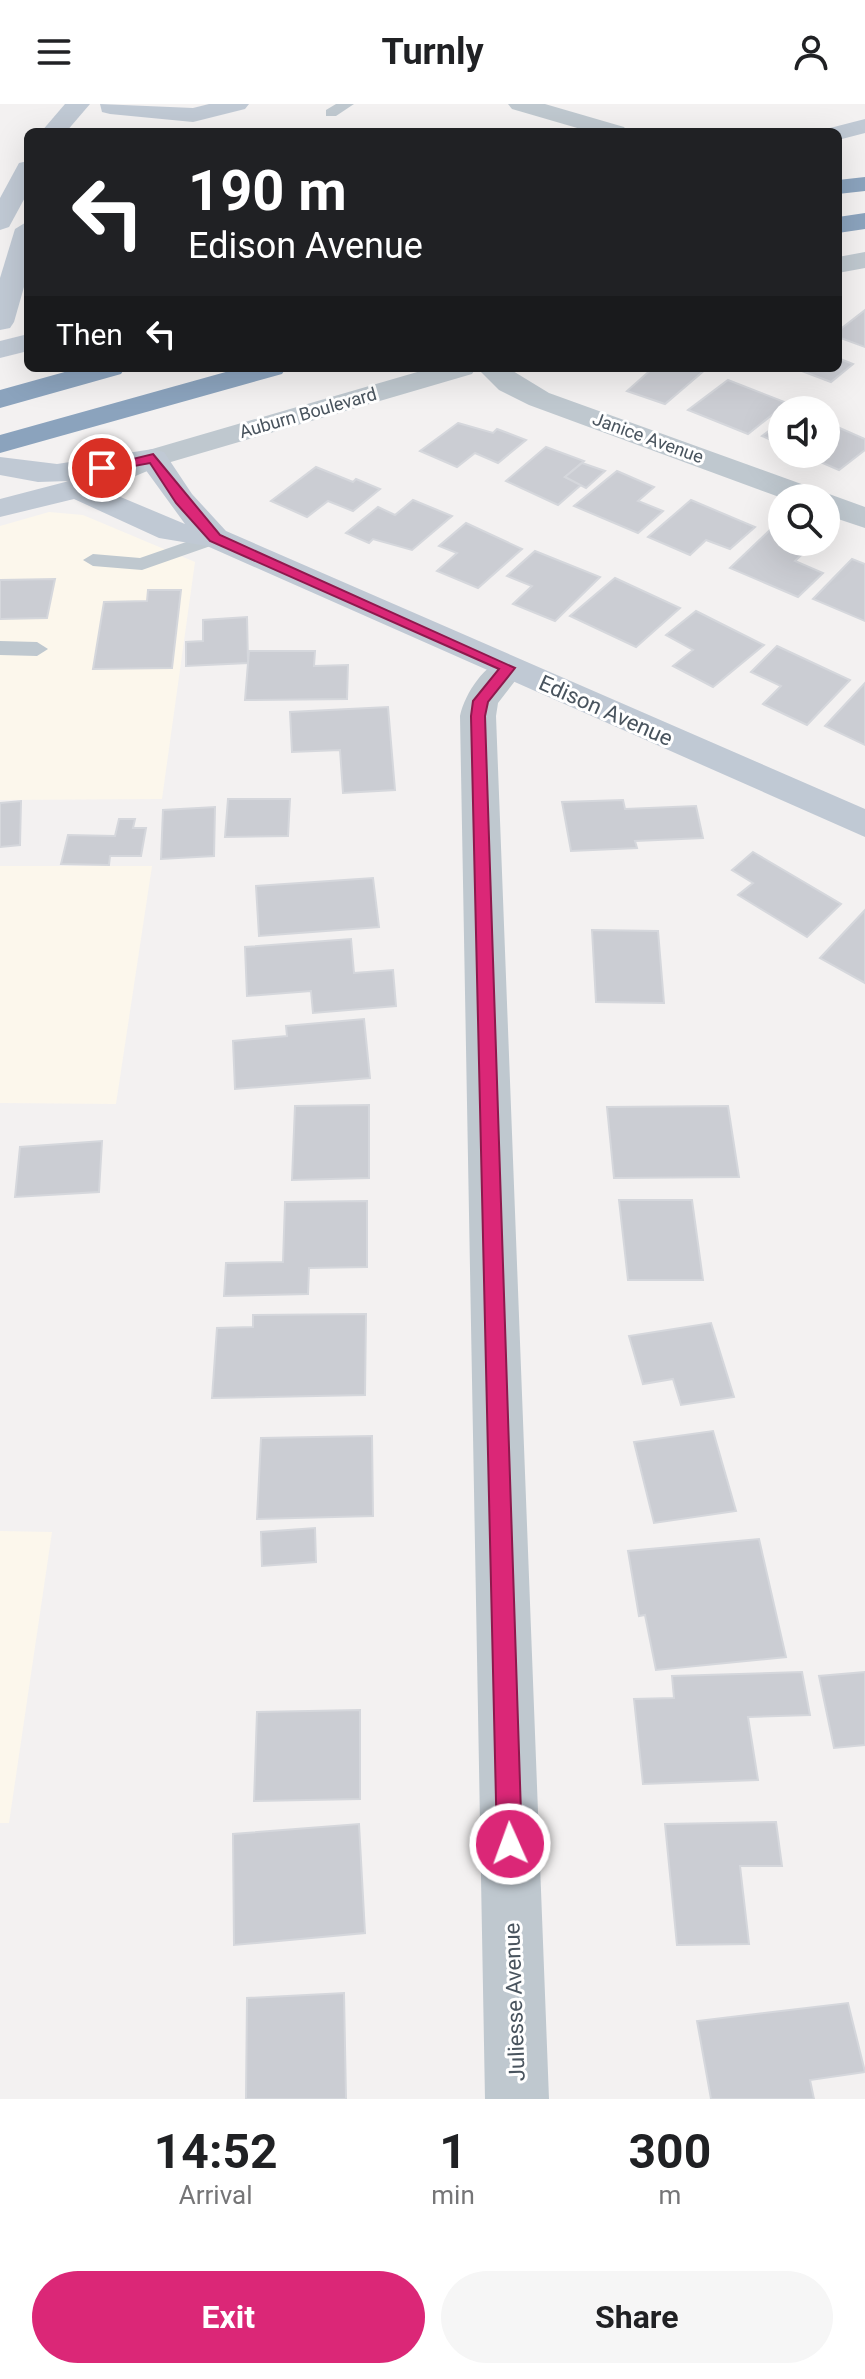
<!DOCTYPE html>
<style>
:root{--surface:#fff;--page:#f6f6f6;--text:#202124;--muted:#757577;--accent:#db2777}
body{margin:0;font-family:Roboto,sans-serif;background:var(--page);color:var(--text);height:100vh;display:flex;flex-direction:column;font-size:30px;white-space:nowrap}
*{box-sizing:border-box;margin:0}
p{font-size:26px;color:var(--muted)}
.icon{flex:none;width:44px;height:44px;fill:none;stroke:currentColor;stroke-width:2;stroke-linecap:round;stroke-linejoin:round}
.map{position:relative;height:1995px;overflow:hidden}
.side{display:flex;flex-direction:column;background:var(--surface);flex:1}
.side>*{flex:none}
.top-card{position:absolute;left:24px;top:24px;width:818px;height:244px;border-radius:12px;box-shadow:0 8px 32px #0002;background:#202124;color:#fff;overflow:hidden}
.tools{position:absolute;left:768px;top:292px;display:grid;gap:16px}
.tools a{display:grid;place-items:center;width:72px;height:72px;border-radius:50%;background:var(--surface);box-shadow:0 8px 32px #0002;font-size:40px}
.pin{position:absolute;display:grid;place-items:center;width:68px;height:68px;color:#fff;margin:-34px;border:4px solid #fff;border-radius:50%;box-shadow:0 2px 8px #0007}
.me{position:absolute;width:88px;margin:-44px;rotate:358deg;stroke-linejoin:round;filter:drop-shadow(0 0 6px #0008)}
.turn{display:flex;align-items:center;gap:28px;height:168px;padding:0 32px;font-size:36px}
.turn .icon{width:104px;height:104px;stroke-width:2.5}
.turn b{display:block;font-size:56px;line-height:68px}
.then{display:flex;align-items:center;height:76px;padding:0 32px;background:#0003;gap:16px;font-size:30px}
.eta{display:flex;justify-content:space-evenly;align-items:center;height:136px;text-align:center}
.eta b{font-size:48px;font-weight:700;line-height:56px}
.action{display:flex;gap:16px;margin-top:auto;padding:16px 32px}
.action a{flex:1;height:92px;border-radius:48px;background:var(--accent);color:#fff;font-size:32px;font-weight:700;line-height:92px;text-align:center}
.action a+a{background:var(--page);color:var(--text)}
header{display:flex;justify-content:space-between;align-items:center;height:104px;padding:0 32px;background:var(--surface);font-size:36px;font-weight:700}
.map>svg:first-child{display:block}
.commercial{fill:#fcf7ec}
.building{fill:#cbcdd3;stroke:#d5d7dc;stroke-width:2}
.lines{fill:none;stroke-linecap:round;stroke-linejoin:round}
.lane{fill:#bfc8cf;fill-rule:evenodd}
.street{fill:#bfc8cf;fill-rule:evenodd}
.secondary{fill:#c0c9d4;fill-rule:evenodd}
.highway{fill:#8ba3bd;fill-rule:evenodd}
.route{fill:#db2777;stroke:#8e194d;stroke-width:2}
.labels{text-anchor:middle;stroke-width:6;stroke-linejoin:round;paint-order:stroke}
.far-street-label{font-size:18px;fill:#49545e;stroke:#fff}
.street-label{font-size:22px;fill:#49545e;stroke:#fff}
</style>
<header><svg class="icon" aria-label="menu" viewBox="0 0 24 24"><path d="M4 6h16M4 12h16M4 18h16"/></svg>Turnly<svg class="icon" aria-label="person" viewBox="0 0 24 24"><circle cx="12" cy="8" r="4"/><path d="M4 21q1-7 8-7t8 7"/></svg></header>
<div class="map">
<svg width="865" height="1995" viewBox="0 0 865 1995">
<rect width="100%" height="100%" fill="#f3f1f1"/>
<g class="commercial">
<path d="M49,408L83,411L195,458L162,695L0,696V422Z"/>
<path d="M0,762H152L116,1000L0,999Z"/>
<path d="M0,1427L52,1428L9,1719H0Z"/>
</g>
<g class="building">
<path d="M865,206V243L838,233V227Z"/>
<path d="M838,254L853,260L831,278L794,264H838Z"/>
<path d="M653,264H704L706,265L665,300L627,287Z"/>
<path d="M728,276L787,299L748,330L688,306Z"/>
<path d="M782,317V341L762,332Z"/>
<path d="M826,318L865,335V346L839,366L802,350H826Z"/>
<path d="M458,319L493,329L497,325L526,336L498,359L475,349L457,363L420,347Z"/>
<path d="M546,343L584,357L565,373L582,380L558,401L506,377Z"/>
<path d="M582,359L605,367L586,384L565,373Z"/>
<path d="M316,363L353,378L356,375L380,385L353,407L328,397L307,413L271,397Z"/>
<path d="M617,367L654,383L638,397L663,407L638,429L574,402Z"/>
<path d="M413,396L452,412L412,446L373,435L369,439L346,429L378,403L395,411Z"/>
<path d="M691,396L755,423L730,445L706,436L690,451L648,433Z"/>
<path d="M466,419L522,445L478,484L437,467L457,449L439,442Z"/>
<path d="M772,424L782,428V438L812,441L795,457L823,469L798,493L730,464Z"/>
<path d="M535,447L600,473L555,517L513,500L532,482L507,472Z"/>
<path d="M852,455L865,460V517L813,495Z"/>
<path d="M615,474L680,504L636,543L570,512Z"/>
<path d="M55,475L47,514L0,515V476Z"/>
<path d="M148,486H181L172,564L93,565L104,498L147,497Z"/>
<path d="M696,507L764,541L713,583L673,562L693,546L666,531Z"/>
<path d="M247,513L248,559L186,562V538L203,537V516Z"/>
<path d="M777,542L850,576L807,621L763,600L781,582L751,568Z"/>
<path d="M249,547H315L314,562L348,561L347,595L245,596Z"/>
<path d="M865,579V641L825,622Z"/>
<path d="M388,603L395,686L343,689L340,646L292,648L290,608Z"/>
<path d="M228,695H290L288,732L225,733Z"/>
<path d="M623,696L625,705L696,702L703,734L635,737L637,744L571,747L562,698Z"/>
<path d="M21,697L20,741L0,743V699Z"/>
<path d="M215,703L214,752L161,755L163,706Z"/>
<path d="M119,715H135L133,724H146L141,752H110L109,761L61,760L68,731L115,732Z"/>
<path d="M753,748L841,800L807,833L738,791L753,779L732,766Z"/>
<path d="M373,774L379,823L259,832L256,782Z"/>
<path d="M865,806V879L820,854Z"/>
<path d="M592,826L658,827L664,899L596,898Z"/>
<path d="M351,835L354,869L393,866L396,902L313,909L311,887L247,892L245,843Z"/>
<path d="M364,915L370,974L235,985L233,937L287,932L286,922Z"/>
<path d="M369,1001V1074L292,1076L295,1002Z"/>
<path d="M728,1002L739,1073L614,1074L607,1003Z"/>
<path d="M102,1037L99,1088L15,1093L20,1043Z"/>
<path d="M619,1096H692L703,1176H628Z"/>
<path d="M367,1097V1163L309,1164L308,1190L224,1192L226,1159L283,1158L285,1098Z"/>
<path d="M366,1210L365,1291L212,1294L217,1224L253,1223V1211Z"/>
<path d="M711,1219L734,1293L681,1301L673,1275L643,1280L629,1232Z"/>
<path d="M713,1327L736,1407L654,1419L634,1338Z"/>
<path d="M372,1332L373,1412L257,1415L261,1334Z"/>
<path d="M315,1424L316,1458L262,1462L261,1428Z"/>
<path d="M759,1435L786,1553L656,1566L645,1511L639,1512L628,1447Z"/>
<path d="M802,1568L810,1611L748,1613L758,1676L643,1680L634,1595L674,1594L672,1572Z"/>
<path d="M865,1568V1641L834,1644L819,1572Z"/>
<path d="M360,1606V1695L254,1697L257,1608Z"/>
<path d="M776,1718L782,1762H740L749,1840L677,1841L665,1720Z"/>
<path d="M359,1720L365,1829L234,1841L233,1730Z"/>
<path d="M344,1889L346,1995H246L247,1894Z"/>
<path d="M848,1899L865,1968L810,1976L814,1995H711L697,1917Z"/>
</g>
<g class="lines">
<g class="lane">
<path d="M336,0H354L336,12H326V6Z"/>
<path d="M215,428L222,430L225,434L222,438L142,466L93,462L83,456L93,450L140,454Z"/>
<path d="M0,537L37,538L48,545L37,552L0,551Z"/>
</g>
<g class="street">
<path d="M508,0H545L624,23L628,28H591L512,5Z"/>
<path d="M865,148V164L838,169V153Z"/>
<path d="M431,264H476L472,270L164,360L88,392H66L61,385L66,378L142,348Z"/>
<path d="M477,264H508L549,289L865,403V424L826,411V394H782L529,301L499,286Z"/>
<path d="M508,553L520,556L525,564L498,599L496,612L549,1995H485L460,612C465,589 485,559 508,553Z"/>
</g>
<g class="secondary">
<path d="M65,0H90L66,28H41Z"/>
<path d="M100,0L193,4L209,0H249L245,5L193,18L110,10L102,8Z"/>
<path d="M865,15V29L838,36V28H827L830,24Z"/>
<path d="M28,57V88L9,123L0,126V94L19,59Z"/>
<path d="M28,117V169L14,218L10,224L0,226V174L15,125Z"/>
<path d="M28,230V247L0,254V237Z"/>
<path d="M153,345L164,348L192,390L226,427L865,705V733L207,442L159,434L74,395L0,413V395L69,377L38,378L0,371V353L57,360ZM145,365L185,420L80,376Z"/>
</g>
<g class="highway">
<path d="M865,73V87L838,90V76Z"/>
<path d="M865,109V125L838,129V113Z"/>
<path d="M79,264H125L121,270L0,304V286Z"/>
<path d="M240,264H286L282,270L0,349V331Z"/>
</g>
</g>
<path class="route" d="M153,350L220,431L515,564L488,598L485,612L522,1740L518,1749L510,1752L501,1749L497,1740L471,612L473,597L499,565L210,437L176,399L150,359L102,368L96,364Z"/>
<g class="labels">
<g class="far-street-label">
<text transform="translate(308 309) rotate(-16)" y="6">Auburn Boulevard</text>
<text transform="translate(648 334) rotate(20)" y="6">Janice Avenue</text>
</g>
<g class="street-label">
<text transform="translate(606 606) rotate(24)" y="8">Edison Avenue</text>
<text transform="translate(514 1898) rotate(-92)" y="8">Juliesse Avenue</text>
</g>
</g>
</svg>
<div class="tools">
<a><svg class="icon" aria-label="sound" viewBox="0 0 24 24"><path d="M4 9h4l5-4v14l-5-4H4zM17 9q2 3 0 6"/></svg></a>
<a><svg class="icon" aria-label="search" viewBox="0 0 24 24"><circle cx="10" cy="10" r="6"/><path d="M15 15l6 6"/></svg></a>
</div>
<div class="pin" style="left:102px;top:364px;background:#d93025"><svg class="icon" aria-label="arrive" viewBox="0 0 24 24"><path d="M6 21V4h12l-3 4 3 4H6"/></svg></div>
<svg class="me" style="left:510px;top:1740px" viewBox="-20 -20 40 40"><circle r="17" fill="#db2777" stroke="#fff" stroke-width="3"/><path d="M0-11L8 9 0 5-8 9z" fill="#fff"/></svg>
<div class="top-card">
<div class="turn"><svg class="icon" aria-label="left" viewBox="0 0 24 24"><path d="M17 20v-9H6M10 6l-5 5 5 5"/></svg><div><b>190 m</b>Edison Avenue</div></div>
<div class="then">Then<svg class="icon" aria-label="left" viewBox="0 0 24 24"><path d="M17 20v-9H6M10 6l-5 5 5 5"/></svg></div>
</div>
</div>
<section class="side">
<div class="eta">
<div><b>14:52</b><p>Arrival</p></div>
<div><b>1</b><p>min</p></div>
<div><b>300</b><p>m</p></div>
</div>
<div class="action"><a>Exit</a><a>Share</a></div>
</section>
